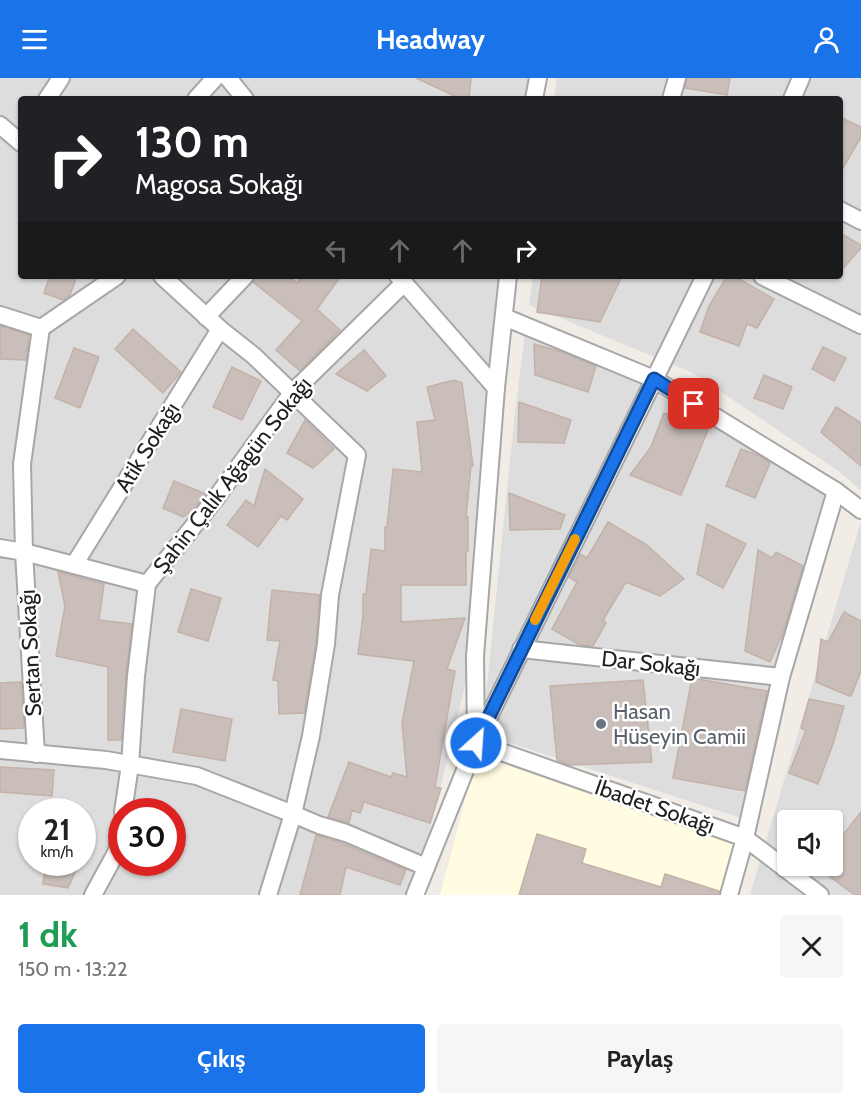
<!DOCTYPE html>
<html lang="tr">
<meta charset="utf-8">
<style>
:root{--surface:#fff;--page:#f6f6f6;--text:#202124;--muted:#757577;--accent:#1a73e8}
body{margin:0;font-family:Cabin,sans-serif;background:var(--page);color:var(--text);height:100vh;display:flex;flex-direction:column;font-size:22px;white-space:nowrap}
*{box-sizing:border-box;margin:0}
p{font-size:20px;color:var(--muted)}
.icon{flex:none;width:33px;height:33px;fill:none;stroke:currentColor;stroke-width:2;stroke-linecap:round;stroke-linejoin:round}
.map{position:relative;height:817px;overflow:hidden}
.details{display:flex;flex-direction:column;background:var(--surface);flex:1}
.details>*{flex:none}
.hud{position:absolute;left:18px;top:18px;width:825px;height:183px;border-radius:6px;box-shadow:0 2px 4px #0004;background:#202124;color:#fff;overflow:hidden}
.fabs{position:absolute;left:777px;top:732px;display:grid;gap:12px}
.fabs a{display:grid;place-items:center;width:66px;height:66px;border-radius:6px;background:var(--surface);box-shadow:0 2px 4px #0004;font-size:30px}
.speed{position:absolute;left:18px;top:720px;display:flex;gap:12px;font-size:30px;font-weight:700;text-align:center}
.speed>*{display:grid;place-content:center;width:78px;height:78px;border-radius:50%;background:var(--surface);box-shadow:0 2px 4px #0004;line-height:1}
.speed small{font-size:15px;font-weight:400}
.speed .limit{border:9px solid #d22;background:#fff;color:#111}
.pin{position:absolute;display:grid;place-items:center;width:51px;height:51px;color:#fff;margin:-26px;border-radius:12px;box-shadow:0 3px 9px #0006}
.me{position:absolute;width:66px;margin:-33px;rotate:26deg;stroke-linejoin:round;filter:drop-shadow(0 0 4px #0008)}
.turn{display:flex;align-items:center;gap:21px;height:126px;padding:0 18px;font-size:27px}
.turn .icon{width:78px;height:78px;stroke-width:2.5}
.turn b{display:block;font-size:42px;line-height:51px}
.lanes{display:flex;align-items:center;height:57px;padding:0 18px;background:#0003;justify-content:center;gap:30px;direction:ltr}
.lanes .off{opacity:.35}
.round{display:grid;place-items:center;flex:none;width:63px;height:63px;border-radius:6px;background:var(--page)}
.summary{display:flex;align-items:center;justify-content:space-between;height:102px;padding:0 18px}
h1{font-size:36px;font-weight:700;line-height:45px;color:#1e9e55}
.button{display:flex;gap:12px;margin-top:auto;padding:12px 18px}
.button a{flex:1;height:69px;border-radius:6px;background:var(--accent);color:#fff;font-size:24px;font-weight:700;line-height:69px;text-align:center}
.button a+a{background:var(--page);color:var(--text)}
header{display:flex;justify-content:space-between;align-items:center;height:78px;padding:0 18px;background:var(--accent);color:#fff;font-size:27px;font-weight:700}
.map>svg:first-child{display:block}
.residential{fill:#dedddd;fill-rule:evenodd}
.education{fill:#fffce1}
.building{fill:#c9beb9;stroke:#c4b1a7;stroke-width:1.5}
.lines{fill:none;stroke-linecap:round;stroke-linejoin:round}
.street-casing{stroke:#a7a7a7;stroke-width:20}
.street{stroke:#fff;stroke-width:16}
.route-casing{stroke:#114b97;stroke-width:15}
.route{stroke:#1a73e8;stroke-width:10}
.slow{stroke:#f59e0b;stroke-width:10}
.worship-dot{fill:#6b7280;stroke:#fff;stroke-width:2}
.labels{text-anchor:middle;stroke-width:5;stroke-linejoin:round;paint-order:stroke}
.street-label{font-size:22px;fill:#202020;stroke:#fff}
.worship-label{font-size:22px;fill:#5b616d;stroke:#fff;text-anchor:start}
</style>
<header><svg class="icon" aria-label="menu" viewBox="0 0 24 24"><path d="M4 6h16M4 12h16M4 18h16"/></svg>Headway<svg class="icon" aria-label="person" viewBox="0 0 24 24"><circle cx="12" cy="8" r="4"/><path d="M4 21q1-7 8-7t8 7"/></svg></header>
<div class="map">
<svg width="861" height="817" viewBox="0 0 861 817">
<rect width="100%" height="100%" fill="#f1ece6"/>
<g class="residential">
<path d="M0,0H528L526,21H21V198H506L492,316L481,389L466,603L421,790L410,817H0ZM32,734H82V784H32ZM122,734H172V784H122Z"/>
<path d="M557,0H861V412L837,392L693,295L529,227L533,198H840V21H554Z"/>
<path d="M525,255L664,304L740,344L839,418L744,741L482,656L514,343Z"/>
<path d="M861,443V817H750ZM788,742H832V788H788Z"/>
</g>
<path class="education" d="M477,677L735,766L723,817H440Z"/>
<g class="building">
<path d="M416,0H471L469,21H461Z"/>
<path d="M687,0H730L727,17L685,10Z"/>
<path d="M840,39L861,49V59L840,95Z"/>
<path d="M840,155L861,167V170L840,194Z"/>
<path d="M50,198H77L70,217L63,222L44,215Z"/>
<path d="M255,198H287L297,205L302,198H341L317,231L340,252L300,293L276,272L302,243L253,204Z"/>
<path d="M542,198H622L600,244L537,234Z"/>
<path d="M727,198H734L774,221L757,250L747,246L739,268L700,254L709,228Z"/>
<path d="M0,248L29,257L26,282L0,281Z"/>
<path d="M133,251L181,294L163,315L115,271Z"/>
<path d="M534,266L565,275L596,288L588,314L535,297Z"/>
<path d="M823,269L846,280L834,303L812,291Z"/>
<path d="M74,270L99,279L80,330L55,320Z"/>
<path d="M364,272L386,298L367,313L336,296Z"/>
<path d="M232,289L261,303L242,342L213,329Z"/>
<path d="M764,297L792,309L783,331L754,320Z"/>
<path d="M454,302L462,305L473,388H471L466,439H468V473H466V507H401V544L465,540L447,591L455,593L435,709L441,710L430,745L364,724L360,735L352,732L349,745L328,739L349,684L391,699L393,695L407,699L402,645L414,583L358,576L363,538V516H366L371,471L385,473V449H387L393,391L422,394L417,344L435,342L427,309Z"/>
<path d="M519,324L571,342L564,365L518,364Z"/>
<path d="M836,329L861,345V388L821,354Z"/>
<path d="M664,335L708,352L681,417L630,397L651,369Z"/>
<path d="M305,342L334,371L313,390L287,375Z"/>
<path d="M741,371L760,378L770,385L755,420L726,408Z"/>
<path d="M265,391L303,421L287,442L281,438L258,469L227,447L246,422L254,428Z"/>
<path d="M174,403L206,416L191,434L183,439L163,430Z"/>
<path d="M509,415L565,437L560,451L510,452Z"/>
<path d="M608,444L647,467L684,501L660,518L626,504L603,542L606,545L593,568L580,567L552,551L577,504L569,499L580,476L587,480Z"/>
<path d="M707,446L746,466L723,510L697,496Z"/>
<path d="M758,472L772,480L776,474L803,488L783,555L770,584L745,573Z"/>
<path d="M58,494L104,506L99,542L132,546L126,597L121,662H108V589L56,578L65,528Z"/>
<path d="M191,511L221,520L208,563L178,554Z"/>
<path d="M272,512L320,517L316,565L304,635L279,636L278,603L273,602L280,563L267,562Z"/>
<path d="M844,534L861,543V593L851,618L847,617L816,604L821,561L828,564Z"/>
<path d="M692,600L767,613L745,713L673,700Z"/>
<path d="M643,602L652,684L569,687L557,682L550,608Z"/>
<path d="M21,604L24,650L0,651V605Z"/>
<path d="M809,621L844,628L833,666L818,706L789,695L806,652L801,650Z"/>
<path d="M181,631L232,641L225,683L173,674Z"/>
<path d="M0,689L54,692L52,718L0,714Z"/>
<path d="M861,734V817H855L815,788H832V771Z"/>
<path d="M537,756L586,771L582,785L661,809L665,796L719,813V817H519Z"/>
<path d="M316,757L342,765L343,766L406,792L400,807L346,789L340,817H300Z"/>
<path d="M46,784H66L77,790L68,810L43,806Z"/>
</g>
<g class="lines">
<g class="street-casing">
<g id="street">
<path d="M228,0L245,21"/>
<path d="M47,21L61,0"/>
<path d="M196,21L215,0"/>
<path d="M534,21L538,0"/>
<path d="M671,21L677,0"/>
<path d="M792,21L801,0"/>
<path d="M0,47L21,65"/>
<path d="M840,132L861,143"/>
<path d="M162,198L220,251L254,278L357,377L330,517L326,566L311,658L293,736L268,817"/>
<path d="M398,198L496,310"/>
<path d="M705,198L476,665L745,760L820,817"/>
<path d="M762,198L861,247"/>
<path d="M0,237L41,250L117,198"/>
<path d="M206,239L245,198"/>
<path d="M504,239L654,301L836,413"/>
<path d="M41,250L22,386L24,474L147,506"/>
<path d="M0,470L24,474L36,676"/>
<path d="M74,487L220,251"/>
<path d="M521,571L781,599"/>
<path d="M0,672L106,682L197,698L293,736L319,747L346,755L426,789"/>
<path d="M123,734L130,687L136,598L147,506L216,420L292,315L404,205"/>
<path d="M93,817L117,773L122,745"/>
<path d="M415,817L476,665L475,578L496,310L508,198"/>
<path d="M729,817L745,760L781,599L836,413L861,432"/>
</g>
</g>
<use href="#street" class="street"/>
</g>
<g class="lines">
<g class="route-casing">
<path id="route" d="M476,665L654,301L694,326"/>
</g>
<use href="#route" class="route"/>
<path class="slow" d="M535,542L575,461"/>
</g>
<circle class="worship-dot" cx="601" cy="646" r="6"/>
<g class="labels">
<g class="street-label">
<text transform="translate(147 369) rotate(-58)" y="8">Atik Sokağı</text>
<text transform="translate(232 397) rotate(-52)" y="8">Şahin Çalık Ağagün Sokağı</text>
<text transform="translate(30 575) rotate(-93)" y="8">Sertan Sokağı</text>
<text transform="translate(651 585) rotate(6)" y="8">Dar Sokağı</text>
<text transform="translate(655 728) rotate(19)" y="8">İbadet Sokağı</text>
</g>
<g class="worship-label">
<text x="613" y="641">Hasan<tspan x="613" dy="25">Hüseyin Camii</tspan></text>
</g>
</g>
</svg>
<div class="fabs">
<a><svg class="icon" aria-label="sound" viewBox="0 0 24 24"><path d="M4 9h4l5-4v14l-5-4H4zM17 9q2 3 0 6"/></svg></a>
</div>
<div class="speed"><div>21<small>km/h</small></div><div class="limit">30</div></div>
<div class="pin" style="left:694px;top:326px;background:#d93025"><svg class="icon" aria-label="arrive" viewBox="0 0 24 24"><path d="M6 21V4h12l-3 4 3 4H6"/></svg></div>
<svg class="me" style="left:476px;top:665px" viewBox="-20 -20 40 40"><circle r="17" fill="#1a73e8" stroke="#fff" stroke-width="3"/><path d="M0-11L8 9 0 5-8 9z" fill="#fff"/></svg>
<div class="hud">
<div class="turn"><svg class="icon" aria-label="right" viewBox="0 0 24 24"><path d="M7 20v-9h11M14 6l5 5-5 5"/></svg><div><b>130 m</b>Magosa Sokağı</div></div>
<div class="lanes"><svg class="icon off" aria-label="left" viewBox="0 0 24 24"><path d="M17 20v-9H6M10 6l-5 5 5 5"/></svg><svg class="icon off" aria-label="ahead" viewBox="0 0 24 24"><path d="M12 20V5M6 11l6-6 6 6"/></svg><svg class="icon off" aria-label="ahead" viewBox="0 0 24 24"><path d="M12 20V5M6 11l6-6 6 6"/></svg><svg class="icon" aria-label="right" viewBox="0 0 24 24"><path d="M7 20v-9h11M14 6l5 5-5 5"/></svg></div>
</div>
</div>
<section class="details">
<div class="summary"><div><h1>1 dk</h1><p>150 m · 13:22</p></div><a class="round"><svg class="icon" aria-label="close" viewBox="0 0 24 24"><path d="M6 6l12 12M18 6L6 18"/></svg></a></div>
<div class="button"><a>Çıkış</a><a>Paylaş</a></div>
</section>
